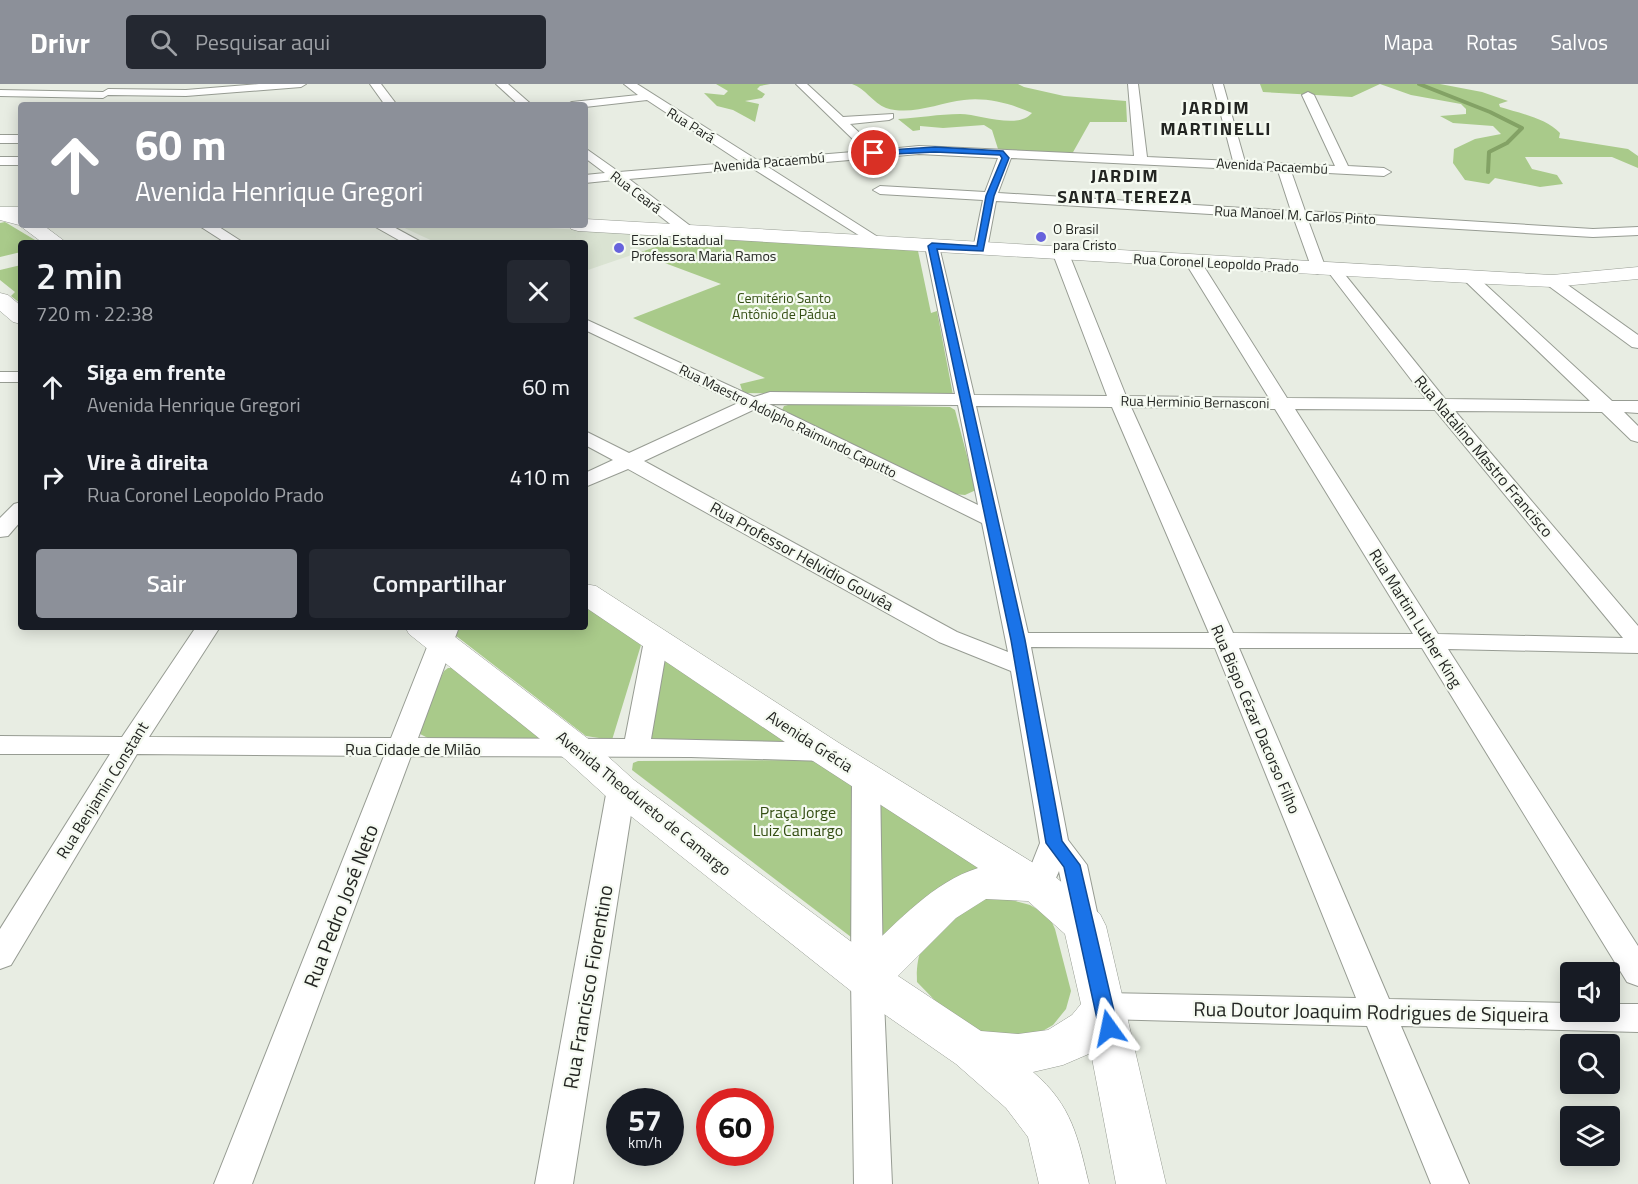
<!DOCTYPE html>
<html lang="pt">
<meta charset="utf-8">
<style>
:root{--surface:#171b24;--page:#242831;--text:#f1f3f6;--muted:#9ea1a6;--accent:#8c9099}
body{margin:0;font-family:"Titillium Web",sans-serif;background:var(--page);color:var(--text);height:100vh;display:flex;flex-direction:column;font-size:22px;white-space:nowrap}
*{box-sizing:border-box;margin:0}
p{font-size:20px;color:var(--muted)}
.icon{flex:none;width:33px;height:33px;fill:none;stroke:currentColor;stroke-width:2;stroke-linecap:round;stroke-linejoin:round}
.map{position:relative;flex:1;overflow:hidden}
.side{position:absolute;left:18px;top:156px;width:570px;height:390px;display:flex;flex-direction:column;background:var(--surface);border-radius:6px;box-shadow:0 3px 15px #0003}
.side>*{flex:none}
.guide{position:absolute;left:18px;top:18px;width:570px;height:126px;border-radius:6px;box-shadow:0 3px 15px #0003;background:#8c9099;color:#fff;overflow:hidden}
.fabs{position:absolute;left:1560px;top:878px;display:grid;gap:12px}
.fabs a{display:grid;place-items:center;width:60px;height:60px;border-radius:6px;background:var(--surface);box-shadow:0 3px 15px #0003;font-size:30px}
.speed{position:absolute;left:606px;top:1004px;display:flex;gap:12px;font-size:30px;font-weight:700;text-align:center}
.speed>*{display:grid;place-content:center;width:78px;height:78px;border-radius:50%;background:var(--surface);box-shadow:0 3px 15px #0003;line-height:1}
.speed small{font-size:15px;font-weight:400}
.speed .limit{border:9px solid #d22;background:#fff;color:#111}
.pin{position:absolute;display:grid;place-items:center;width:51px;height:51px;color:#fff;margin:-26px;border:3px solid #fff;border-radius:50%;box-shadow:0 2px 6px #0007}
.me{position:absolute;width:66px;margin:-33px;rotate:348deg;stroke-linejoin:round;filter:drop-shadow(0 0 4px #0008)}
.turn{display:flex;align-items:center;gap:21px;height:126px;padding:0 18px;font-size:27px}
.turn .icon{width:78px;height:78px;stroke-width:2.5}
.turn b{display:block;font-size:42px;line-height:51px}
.round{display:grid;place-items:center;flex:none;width:63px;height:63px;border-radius:6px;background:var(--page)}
.headline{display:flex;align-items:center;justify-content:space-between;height:102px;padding:0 18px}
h1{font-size:36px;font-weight:600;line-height:45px}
.action{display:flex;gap:12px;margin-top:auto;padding:12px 18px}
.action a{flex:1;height:69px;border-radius:6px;background:var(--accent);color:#fff;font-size:24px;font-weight:600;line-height:69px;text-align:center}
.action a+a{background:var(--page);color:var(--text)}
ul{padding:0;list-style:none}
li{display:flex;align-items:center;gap:18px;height:90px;padding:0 18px}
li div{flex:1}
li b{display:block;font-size:22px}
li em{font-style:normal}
header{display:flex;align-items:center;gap:36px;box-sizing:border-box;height:84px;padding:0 30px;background:var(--accent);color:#fff}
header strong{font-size:28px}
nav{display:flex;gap:33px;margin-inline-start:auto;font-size:21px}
.search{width:420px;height:54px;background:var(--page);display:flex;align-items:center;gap:15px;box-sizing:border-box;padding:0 21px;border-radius:6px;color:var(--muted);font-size:22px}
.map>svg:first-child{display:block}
.built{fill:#dae3d2}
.green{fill:#a9ca8a}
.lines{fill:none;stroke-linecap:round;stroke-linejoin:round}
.stream{stroke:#83a265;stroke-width:4}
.street-casing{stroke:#979c93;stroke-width:2}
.secondary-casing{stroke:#979c93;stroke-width:1}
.primary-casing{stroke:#979c93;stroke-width:1}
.street{fill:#fff;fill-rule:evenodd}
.secondary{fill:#fff;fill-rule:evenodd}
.primary{fill:#fff;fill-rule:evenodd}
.route{fill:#1a73e8;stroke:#114b97;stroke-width:1.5}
.poi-dot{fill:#6763dc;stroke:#f5faf1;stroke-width:2}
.labels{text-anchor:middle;stroke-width:4.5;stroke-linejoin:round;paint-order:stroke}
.far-street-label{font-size:14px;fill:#232522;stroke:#f5faf1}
.far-poi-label{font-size:14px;fill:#232522;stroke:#f5faf1;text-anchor:start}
.far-park-label{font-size:14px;fill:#344e13;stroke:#f5faf1}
.street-label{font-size:16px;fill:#232522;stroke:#f5faf1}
.park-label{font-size:16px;fill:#344e13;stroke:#f5faf1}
.far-district-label{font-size:18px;font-weight:bold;letter-spacing:1.5px;fill:#232522;stroke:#f5faf1}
.near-street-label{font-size:20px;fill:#232522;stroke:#f5faf1}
</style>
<header>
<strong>Drivr</strong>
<div class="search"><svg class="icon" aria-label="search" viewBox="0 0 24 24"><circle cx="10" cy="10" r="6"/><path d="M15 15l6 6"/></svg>Pesquisar aqui</div>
<nav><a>Mapa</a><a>Rotas</a><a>Salvos</a></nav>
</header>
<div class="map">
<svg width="1638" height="1100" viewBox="0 0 1638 1100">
<rect width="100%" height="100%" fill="#e8ede3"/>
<path class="built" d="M398,141H493L687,152L585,187V159H437Z"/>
<g class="green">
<path d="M716,0H770L760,2L757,5L765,10L762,14L745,17L759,20L755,38L733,26L717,22L704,9L724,11L728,7Z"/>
<path d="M852,0H1018L1024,3L1064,12L1126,17L1127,38H1090L1072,70L998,65L992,46L984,41L943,44L920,42V46L913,47L898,35C918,34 939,30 960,30C980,30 1017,46 1032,29C1012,20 987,13 964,16C939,19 911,32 886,24C873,19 865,4 852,0Z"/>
<path d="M1260,0H1440L1482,8L1508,17L1499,20L1500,23C1519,29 1546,34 1560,49L1559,54L1628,65L1638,72V84L1612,73H1525L1532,85L1557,91L1563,100L1540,103L1495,94L1489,100L1465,96L1453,79L1454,65L1475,55L1501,50L1493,42L1453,39L1440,32L1466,30V25L1461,20L1411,11L1380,0L1352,13L1263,8Z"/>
<path d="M5,138L40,159H21V168L0,173V139Z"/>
<path d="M687,152L918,167L931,229L937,227L953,311L743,309L740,300L765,294L633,234L721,200L638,169Z"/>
<path d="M21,181V220L11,212L15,208L0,196V186Z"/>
<path d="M792,320L950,323L955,326L976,406L965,411L953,410L781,328L784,322Z"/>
<path d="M585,521L641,561L612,656L586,652L455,551L457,543H585Z"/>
<path d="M660,574L804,658L648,657Z"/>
<path d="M448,584H454L562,658L430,655L420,650L418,638L444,587Z"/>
<path d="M816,676L858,698L851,853L632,686L633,679L638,677Z"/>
<path d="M877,706L998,784L960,794L941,802L927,812L880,868Z"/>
<path d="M986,814L1008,815L1030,821L1049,832L1055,845L1071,907L1066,925L1053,941L1034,952H985L953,935L917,898C915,845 945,837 986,814Z"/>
</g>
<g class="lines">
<path class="stream" d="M1419,0L1490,28L1522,44L1507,59L1489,68L1488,88"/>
<g class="street-casing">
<g id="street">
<path d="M259,0H306L301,3L186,12L108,11L103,14L0,12V6L103,8L108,5L186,6Z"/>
<path d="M370,0H381L397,21H385Z"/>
<path d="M496,0H508L532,21H519Z"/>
<path d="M624,0H637L757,76L865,67L796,0H807L843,33L893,30V34L889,36L850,40L878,66L919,62L1134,72L1128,0H1138L1147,73L1233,77L1213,0H1223L1245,78L1335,82L1302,11L1308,8L1314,11L1348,82L1384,84L1391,88L1384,92L1291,87L1305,127L1593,145L1638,143V151L1593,153L1308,136L1326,185L1333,180L1338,182L1445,315L1590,317L1464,196L1461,193L1469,188L1474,190L1612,317H1638V329L1624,328L1638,342V358L1631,356L1602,328L1455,327L1638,542V569L1448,565L1638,862V902L1627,898L1422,564H1239L1389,915L1570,919V927H1610V920H1638V948L1401,942L1469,1100H1431L1367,942L1104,935L1092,932L1088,922L1092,912L1104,909L1356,914L1215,564L1031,563L1068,756L1087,781L1100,842L1096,850L1085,854L1074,850L1070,842L1059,787L1049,810L1038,813L1027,810L1023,802L1040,759L1011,587L939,558L628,385L585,403V389L613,376L585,361V347L629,369L738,319L585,246V235L754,313L770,308L955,310L925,162L932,158L939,162L974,311L1107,312L1053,170L1061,165L1069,170L1126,312L1269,314L1185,178L1193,173L1201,178L1287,314L1426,315L1326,185L1318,190L1313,188L1294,135L996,117L987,165L980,169L973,165L983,116L880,110L873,106L880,102L985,108L998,74L919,70L768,83L881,155L883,158L876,162L752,84L629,95L693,144L695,147L688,151L683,150L614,96L585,99V91L605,89L585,74V64L619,88L741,78L647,16L585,23V21H566L572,18L638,11ZM1011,74L1278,87L1291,127L998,109ZM769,320L958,321L978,421ZM976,322L1112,323L1209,549H1028ZM1131,323L1275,325L1413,550L1233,549ZM1295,325L1435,326L1623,554L1438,550ZM753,326L982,439L1008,568L957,548L644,377Z"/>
<rect x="0" y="51" width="21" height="8"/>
<rect x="0" y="73" width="21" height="8"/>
<path d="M198,141H216L244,159H226Z"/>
<path d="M372,141H390L423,159H404Z"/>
<path d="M1552,192L1558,194L1638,251V264L1632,263L1546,200L1544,197L1546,194Z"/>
<rect x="0" y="288" width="21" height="10"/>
<path d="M21,418V437L8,452L0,453V434L14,420Z"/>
<path d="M196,543H220L149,653L391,654L435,543H459L418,654L625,655L644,557L647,552L656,550L665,552L668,557L651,655L826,659L835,662L839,668L835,674L826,677L691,673L411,672L252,1100H214L384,672L137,670L11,881L0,885V845L110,670H0V652L122,653Z"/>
<path d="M866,684L876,686L880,693L883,894L892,1100H854L851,894L852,693L856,686Z"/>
<path d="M621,695L631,698L635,705L573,1100H535L607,705L611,698Z"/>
</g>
</g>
<g class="secondary-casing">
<g id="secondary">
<rect x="0" y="123" width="21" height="12"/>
<path d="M585,135L1552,191L1638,183V195L1552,203L1469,199L578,147L571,145L568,141H585Z"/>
</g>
</g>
<g class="primary-casing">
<g id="primary">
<path d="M0,124L21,130V141H43L67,159H43L19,141L0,136Z"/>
<path d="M0,209L8,211L21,222V240L13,238L0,227Z"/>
<path d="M585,500L596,502L839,659L1053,791L1100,830L1106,842L1166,1100H1116L1091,969L1063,981L1033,988C1072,1021 1078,1054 1089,1100H1039L1028,1053L1006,1024L956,980L851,907L608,714L565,675L409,550L405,543H442L591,657L634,696L865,868C899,837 933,798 978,784L813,677L585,523ZM986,815L1028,817L1065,850L1081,920L1072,931L1048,946L1018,950L981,947L898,892L956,834Z"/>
</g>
</g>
<use href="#street" class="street"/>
<use href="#secondary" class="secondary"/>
<use href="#primary" class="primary"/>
</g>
<path class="route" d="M935,63L1003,67L1009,74L994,112L983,167L937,165L1025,556L1062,757L1080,781L1118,944L1116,950L1109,952L1102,950L1099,944L1064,783L1046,759L1011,556L928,162L932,159L977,162L986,112L1002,74L1000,71L935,68L874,71L870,69L874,67Z"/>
<g class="poi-dot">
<circle cx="1041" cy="153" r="6"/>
<circle cx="619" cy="164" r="6"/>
</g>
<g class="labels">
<g class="far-street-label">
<text transform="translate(691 41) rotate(32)" y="5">Rua Pará</text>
<text transform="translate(769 78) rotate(-5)" y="5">Avenida Pacaembú</text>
<text transform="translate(1272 82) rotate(3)" y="5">Avenida Pacaembú</text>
<text transform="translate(636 108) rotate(37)" y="5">Rua Ceará</text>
<text transform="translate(1295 131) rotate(3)" y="5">Rua Manoel M. Carlos Pinto</text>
<text transform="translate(1216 179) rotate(3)" y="5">Rua Coronel Leopoldo Prado</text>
<text transform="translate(1195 318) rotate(1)" y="5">Rua Herminio Bernasconi</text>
<text transform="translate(788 337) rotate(26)" y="5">Rua Maestro Adolpho Raimundo Caputto</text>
</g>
<g class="far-poi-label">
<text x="1053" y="150">O Brasil<tspan x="1053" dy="16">para Cristo</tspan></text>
<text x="631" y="161">Escola Estadual<tspan x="631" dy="16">Professora Maria Ramos</tspan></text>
</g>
<g class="far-park-label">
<text x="784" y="219">Cemitério Santo<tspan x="784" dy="16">Antônio de Pádua</tspan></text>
</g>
<g class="street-label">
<text transform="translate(1484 372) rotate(50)" y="6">Rua Natalino Mastro Francisco</text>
<text transform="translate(802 472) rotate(29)" y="6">Rua Professor Helvidio Gouvêa</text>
<text transform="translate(1416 534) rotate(58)" y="6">Rua Martim Luther King</text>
<text transform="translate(1256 635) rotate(67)" y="6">Rua Bispo Cézar Dacorso Filho</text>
<text transform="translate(810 657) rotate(33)" y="6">Avenida Grécia</text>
<text x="413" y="671">Rua Cidade de Milão</text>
<text transform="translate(102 706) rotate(-58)" y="6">Rua Benjamin Constant</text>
<text transform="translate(644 719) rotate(39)" y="6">Avenida Theodureto de Camargo</text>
</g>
<g class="park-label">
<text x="798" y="734">Praça Jorge<tspan x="798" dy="18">Luiz Camargo</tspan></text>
</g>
<g class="far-district-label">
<text x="1216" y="30">JARDIM<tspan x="1216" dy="21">MARTINELLI</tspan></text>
<text x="1125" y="98">JARDIM<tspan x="1125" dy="21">SANTA TEREZA</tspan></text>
</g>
<g class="near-street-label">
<text transform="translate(341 822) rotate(-69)" y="7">Rua Pedro José Neto</text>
<text transform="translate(588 903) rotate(-80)" y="7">Rua Francisco Fiorentino</text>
<text transform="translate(1371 928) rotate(1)" y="7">Rua Doutor Joaquim Rodrigues de Siqueira</text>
</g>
</g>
</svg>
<div class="fabs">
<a><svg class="icon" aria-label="sound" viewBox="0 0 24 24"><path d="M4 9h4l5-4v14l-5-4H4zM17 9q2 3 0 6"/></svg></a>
<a><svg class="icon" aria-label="search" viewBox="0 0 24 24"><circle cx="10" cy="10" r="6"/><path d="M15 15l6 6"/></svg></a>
<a><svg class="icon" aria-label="layers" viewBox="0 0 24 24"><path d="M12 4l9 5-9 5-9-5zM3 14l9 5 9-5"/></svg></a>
</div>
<div class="speed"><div>57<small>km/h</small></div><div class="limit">60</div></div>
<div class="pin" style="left:874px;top:69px;background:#d93025"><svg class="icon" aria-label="arrive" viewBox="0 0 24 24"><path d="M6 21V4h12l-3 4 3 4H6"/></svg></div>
<svg class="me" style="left:1109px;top:944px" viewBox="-20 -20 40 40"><path d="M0-17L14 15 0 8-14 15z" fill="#1a73e8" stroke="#fff" stroke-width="4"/></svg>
<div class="guide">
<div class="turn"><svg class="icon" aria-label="ahead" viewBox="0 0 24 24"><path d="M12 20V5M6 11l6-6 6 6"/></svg><div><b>60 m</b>Avenida Henrique Gregori</div></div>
</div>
<section class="side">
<div class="headline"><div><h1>2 min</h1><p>720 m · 22:38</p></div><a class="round"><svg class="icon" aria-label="close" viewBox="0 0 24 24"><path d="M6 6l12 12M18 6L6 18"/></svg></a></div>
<ul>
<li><svg class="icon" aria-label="ahead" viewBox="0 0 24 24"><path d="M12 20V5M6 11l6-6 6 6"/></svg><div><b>Siga em frente</b><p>Avenida Henrique Gregori</p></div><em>60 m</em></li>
<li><svg class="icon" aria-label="right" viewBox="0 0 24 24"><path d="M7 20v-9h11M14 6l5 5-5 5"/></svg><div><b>Vire à direita</b><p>Rua Coronel Leopoldo Prado</p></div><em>410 m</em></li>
</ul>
<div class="action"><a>Sair</a><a>Compartilhar</a></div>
</section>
</div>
